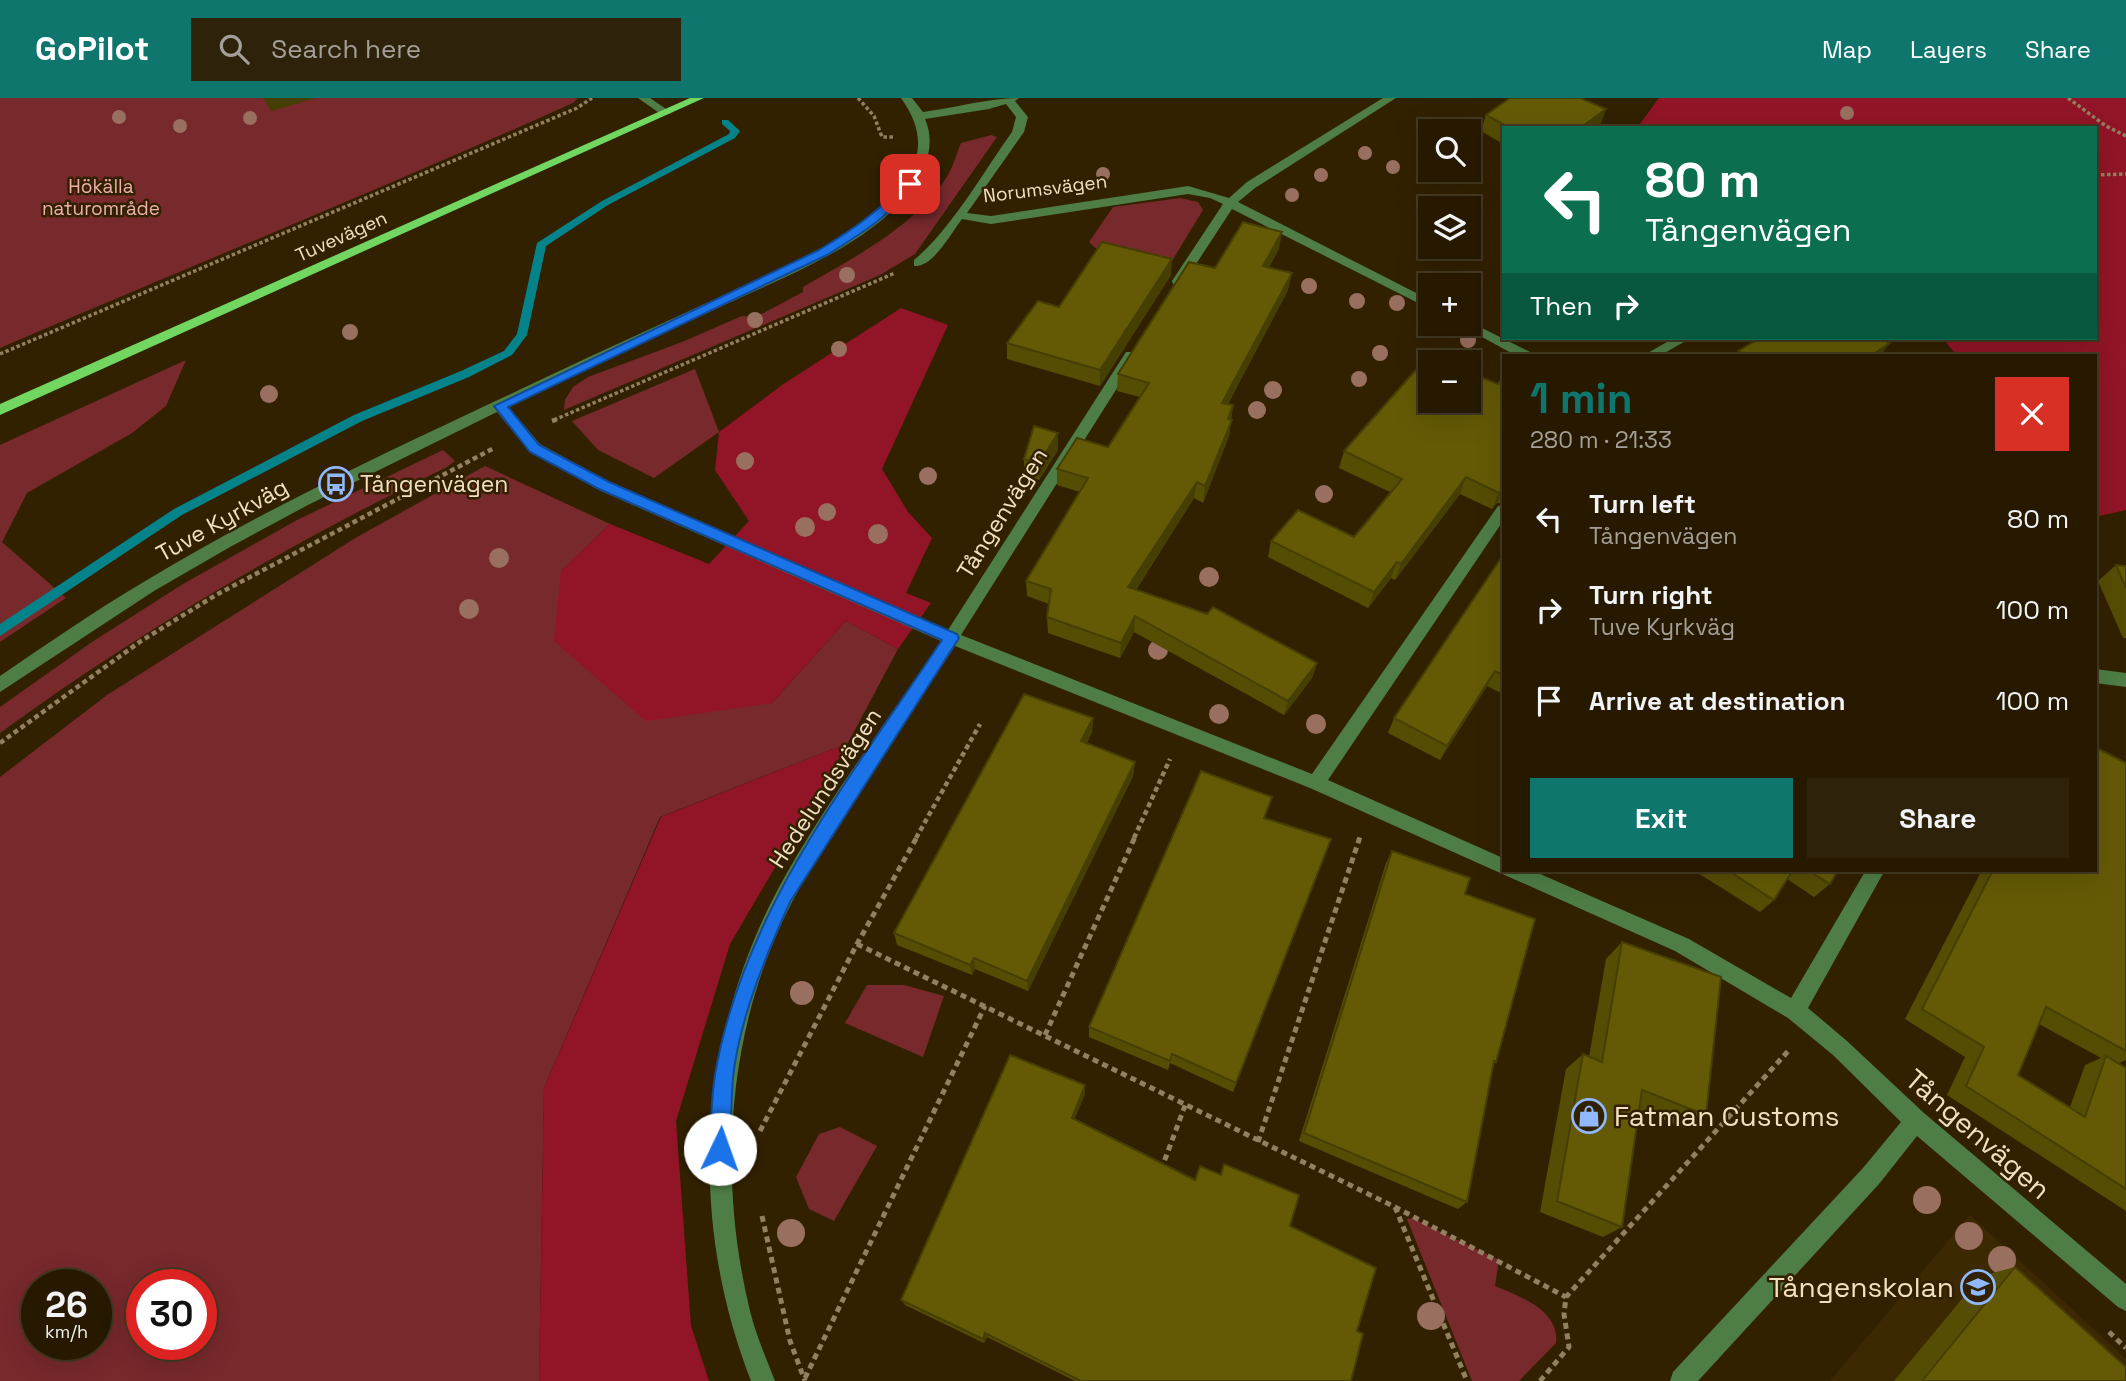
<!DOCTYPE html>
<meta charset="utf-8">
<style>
:root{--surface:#261900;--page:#2e220a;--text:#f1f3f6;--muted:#a4a099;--line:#423822;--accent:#0f766e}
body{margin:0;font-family:"Space Grotesk",sans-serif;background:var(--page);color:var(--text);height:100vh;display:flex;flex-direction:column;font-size:26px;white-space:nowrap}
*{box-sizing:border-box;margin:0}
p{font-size:23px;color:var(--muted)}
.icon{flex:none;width:38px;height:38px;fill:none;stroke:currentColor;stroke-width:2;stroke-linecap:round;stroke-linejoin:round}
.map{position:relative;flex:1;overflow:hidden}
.panel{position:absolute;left:1502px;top:256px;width:595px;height:518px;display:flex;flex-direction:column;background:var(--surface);border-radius:0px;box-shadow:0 7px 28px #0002,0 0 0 2px var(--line)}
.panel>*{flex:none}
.hud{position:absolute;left:1502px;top:28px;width:595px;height:214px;border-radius:0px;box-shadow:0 7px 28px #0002,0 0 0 2px var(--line);background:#0b6e4f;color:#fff;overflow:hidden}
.buttons{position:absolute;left:1418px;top:21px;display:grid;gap:14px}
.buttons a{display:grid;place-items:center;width:63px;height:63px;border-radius:0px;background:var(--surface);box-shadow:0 7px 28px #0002,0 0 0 2px var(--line);font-size:35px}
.speed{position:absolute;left:21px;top:1171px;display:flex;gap:14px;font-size:35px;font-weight:700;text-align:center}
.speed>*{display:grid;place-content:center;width:91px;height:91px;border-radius:50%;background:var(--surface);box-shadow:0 7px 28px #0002,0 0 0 2px var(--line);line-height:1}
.speed small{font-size:18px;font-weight:400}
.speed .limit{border:10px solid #d22;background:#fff;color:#111}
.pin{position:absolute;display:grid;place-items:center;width:60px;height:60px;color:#fff;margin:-30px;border-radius:14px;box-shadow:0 4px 10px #0006}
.me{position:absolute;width:77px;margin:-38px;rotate:3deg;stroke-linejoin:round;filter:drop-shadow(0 0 5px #0008)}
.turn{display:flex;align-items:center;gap:24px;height:147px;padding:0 28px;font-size:32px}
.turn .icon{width:91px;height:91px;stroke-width:2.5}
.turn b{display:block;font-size:49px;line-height:60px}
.then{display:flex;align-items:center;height:66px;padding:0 28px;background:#0003;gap:14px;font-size:26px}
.round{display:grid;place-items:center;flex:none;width:74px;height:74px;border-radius:0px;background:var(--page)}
.head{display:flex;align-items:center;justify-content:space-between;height:119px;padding:0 28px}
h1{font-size:42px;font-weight:700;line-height:52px;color:var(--accent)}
.primary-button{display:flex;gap:14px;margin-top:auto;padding:14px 28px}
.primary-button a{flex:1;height:80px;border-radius:0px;background:var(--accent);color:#fff;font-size:28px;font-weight:700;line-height:80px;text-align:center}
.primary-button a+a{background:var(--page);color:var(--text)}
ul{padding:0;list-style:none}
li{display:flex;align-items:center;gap:21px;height:91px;padding:0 28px}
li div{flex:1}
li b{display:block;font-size:26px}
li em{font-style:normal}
header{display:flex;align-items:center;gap:42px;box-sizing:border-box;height:98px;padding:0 35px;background:var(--accent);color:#fff}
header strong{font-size:33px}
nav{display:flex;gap:38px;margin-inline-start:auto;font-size:24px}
.search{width:490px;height:63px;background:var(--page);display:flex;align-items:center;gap:18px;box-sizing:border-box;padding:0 24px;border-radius:0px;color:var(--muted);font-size:26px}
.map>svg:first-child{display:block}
.built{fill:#3c2901}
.green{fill:#77292c;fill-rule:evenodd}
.forest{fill:#911526}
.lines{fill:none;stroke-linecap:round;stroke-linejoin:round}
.stream{fill:#04848a;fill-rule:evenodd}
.path-far2{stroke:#928060;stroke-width:3.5;stroke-dasharray:3.5 2.5;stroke-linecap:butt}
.path-far1{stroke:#928060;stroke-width:4.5;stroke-dasharray:5 3.5;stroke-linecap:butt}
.path{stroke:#928060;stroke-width:5;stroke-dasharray:6 4.5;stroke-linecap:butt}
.minor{fill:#4e7d46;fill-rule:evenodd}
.major{fill:#71d760;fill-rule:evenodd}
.tree{fill:#996f5f}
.wall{fill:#564d05;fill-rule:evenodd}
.shaded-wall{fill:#463f04}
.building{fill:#645a06;stroke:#463f04;stroke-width:2}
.route{fill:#1a73e8;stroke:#114b97;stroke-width:2}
.labels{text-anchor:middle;stroke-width:5;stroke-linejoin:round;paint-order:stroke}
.far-park-label{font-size:19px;fill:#edaeac;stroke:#322100}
.far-street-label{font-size:19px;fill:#f2e0c1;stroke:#322100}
.poi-label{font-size:23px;fill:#f2e0c1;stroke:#322100;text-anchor:start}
.street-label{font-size:23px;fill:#f2e0c1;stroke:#322100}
.near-poi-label{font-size:28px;fill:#f2e0c1;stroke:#322100;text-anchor:start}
.near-street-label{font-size:28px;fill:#f2e0c1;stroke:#322100}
</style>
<header>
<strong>GoPilot</strong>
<div class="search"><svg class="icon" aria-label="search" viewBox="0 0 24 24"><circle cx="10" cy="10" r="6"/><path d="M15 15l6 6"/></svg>Search here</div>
<nav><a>Map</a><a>Layers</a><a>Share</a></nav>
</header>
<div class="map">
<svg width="2126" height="1283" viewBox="0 0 2126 1283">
<rect width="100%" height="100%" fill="#322100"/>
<path class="built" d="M1970,1117L2126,1261V1283H1830Z"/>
<g class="green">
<path d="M0,0H578L573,5C384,90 191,168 0,250Z"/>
<path d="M991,37L997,39L915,156L880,177L564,312L565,302L573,289L588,279L682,244L742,218L756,219L803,194V189C853,160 914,129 946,80C953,70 956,57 961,45Z"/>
<path d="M1180,100L1198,104L1203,112L1150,199L1089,144L1113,109Z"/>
<path d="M186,262L166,308L132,335L27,395L2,444L66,500L0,544V347Z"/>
<path d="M695,271L719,334L654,380L598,352L572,323Z"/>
<path d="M443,352L455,363L447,369C291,445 141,532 0,635V609L92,544L183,486L297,422Z"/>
<path d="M485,368L610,426L561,473L772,605L846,523L898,551L848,645L660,719L544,990L539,1283H0V679L107,597L357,439ZM37,1186H96V1246H37ZM142,1186H201V1246H142Z"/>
<path d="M867,887H904L944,898L923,959L845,925Z"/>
<path d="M840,1029L877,1048L834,1123L809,1111L796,1079L819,1036Z"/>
<path d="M1412,1120L1499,1162L1495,1188C1519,1198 1560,1212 1556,1245L1519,1283H1472L1407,1121Z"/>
</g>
<g class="forest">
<path d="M1659,0H2126V412L2095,419V257H1956L1943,240H2095V30H1637Z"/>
<path d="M901,210L948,227L882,371L908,414L932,440L906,495L931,505L898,551L846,523L772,605L646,623L554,543L561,473L610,426L709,466L749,423L715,372L719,334L782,287Z"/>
<path d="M848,645L730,846L676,1023L691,1228L709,1283H539L544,990L661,719Z"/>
</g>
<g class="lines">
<path class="stream" d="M722,22H728L740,33L735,40L608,107L546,148L527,237L512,257L469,279L362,323L182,417L0,538V526L174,411L354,317L461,273L504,253L517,236L537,145L602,103L729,36L730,33L722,26Z"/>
<g class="path-far2">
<path d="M858,0L874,18L882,39H893"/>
<path d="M2068,0L2106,28L2126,38"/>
<path d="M2095,77L2126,76"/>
<path d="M0,256L577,10L592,0"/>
<path d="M554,322L895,175"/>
</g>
<g class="path-far1">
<path d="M552,323L558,321"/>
<path d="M0,645L141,543L216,497L494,350"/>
<path d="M916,740L980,626"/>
<path d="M1134,740L1170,661"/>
</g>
<g class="path">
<path d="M857,846L1395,1109L1566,1199"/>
<path d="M1045,937L1135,739"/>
<path d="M760,1033L857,846L917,739"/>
<path d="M1258,1044L1360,739"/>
<path d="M1161,1072L1186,1005"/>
<path d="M1395,1109L1467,1283"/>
<path d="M762,1118L790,1243L805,1283"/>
<path d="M2109,1234L2126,1250"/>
<path d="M805,1280L985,908"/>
<path d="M1540,1283L1569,1249L1564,1216L1566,1199L1790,951"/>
</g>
<g class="minor">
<path d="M638,0H650L672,15L662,17Z"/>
<path d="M901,0H912L923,14C953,10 990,0 1019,0L1015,3L1028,19L1024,34L967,115L991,118L1188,88L1229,100L1247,84L1383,0H1396L1255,90L1238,104L1430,202V211L1232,111L1183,186H1173L1172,183L1223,106L1210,100L1188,96L991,126L962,121C951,135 933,170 914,168V162C950,133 984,73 1012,34L1016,19L1006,6L989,11L925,21C940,55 916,91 891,114C844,157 777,182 720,209C649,242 579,275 508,309L540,346L609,384L948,532L1126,254H1136L1138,257L961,537L1312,676L1498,408L1503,407V423L1328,682L1503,760V772H1531L1689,841L1791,900L1866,772H1885L1808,910L1847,943L1924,1015L2126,1186V1213L2118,1209L1917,1038L1879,1086L1698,1283H1670L1673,1274L1863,1070L1901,1024L1833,957L1788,920L1675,853L1310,690L955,548C900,633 838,714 792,804C727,929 717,1077 750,1213C756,1237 766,1260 775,1283H751C688,1122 697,944 778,791C825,704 887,625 941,543L599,392L530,354L497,314L308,407L230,449L154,493L0,594V578C47,546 93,514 142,485C284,399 437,331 587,260C645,233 703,207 761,180C806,158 856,137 891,100C923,68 927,36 901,0Z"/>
<path d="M1468,223L1530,254L1532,257H1515L1458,226H1468Z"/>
<path d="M1674,240H1691L1661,257H1644Z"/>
<path d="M2095,571L2126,575V589L2095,585Z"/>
</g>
<path class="major" d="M690,0H704L0,317V306Z"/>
</g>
<g class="tree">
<circle cx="1847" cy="15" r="7"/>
<circle cx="119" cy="19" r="7"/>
<circle cx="250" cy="20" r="7"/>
<circle cx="180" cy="28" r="7"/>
<circle cx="1365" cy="55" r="7"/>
<circle cx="1393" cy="69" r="7"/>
<circle cx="1103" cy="76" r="7"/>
<circle cx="1321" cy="77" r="7"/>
<circle cx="1292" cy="97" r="7"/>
<circle cx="847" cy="177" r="8"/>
<circle cx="1309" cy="188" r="8"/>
<circle cx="1357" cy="203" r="8"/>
<circle cx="1397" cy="205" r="8"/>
<circle cx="755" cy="222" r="8"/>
<circle cx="350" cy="234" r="8"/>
<circle cx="1468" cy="242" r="8"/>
<circle cx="839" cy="251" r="8"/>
<circle cx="1380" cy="255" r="8"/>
<circle cx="1359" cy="281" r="8"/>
<circle cx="1273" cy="292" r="9"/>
<circle cx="269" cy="296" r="9"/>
<circle cx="1257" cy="312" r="9"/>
<circle cx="745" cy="363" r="9"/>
<circle cx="928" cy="378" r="9"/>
<circle cx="1324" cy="396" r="9"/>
<circle cx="827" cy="414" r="9"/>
<circle cx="805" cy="429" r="10"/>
<circle cx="878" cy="436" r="10"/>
<circle cx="499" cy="460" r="10"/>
<circle cx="1209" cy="479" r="10"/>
<circle cx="469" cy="511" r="10"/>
<circle cx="1158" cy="552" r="10"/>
<circle cx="1219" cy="616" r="10"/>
<circle cx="1316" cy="626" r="10"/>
<circle cx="802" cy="895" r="12"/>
<circle cx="1927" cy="1102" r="14"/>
<circle cx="791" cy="1135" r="14"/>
<circle cx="1969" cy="1138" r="14"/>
<circle cx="2002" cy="1162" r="14"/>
<circle cx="1431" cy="1218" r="14"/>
</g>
<g class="wall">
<path d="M1486,17L1600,28L1597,30H1503V46L1481,33Z"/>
<path d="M1279,151L1269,169L1288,192L1228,306L1233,307L1229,338L1203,405L1194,400L1136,492L1317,565L1312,580L1284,617L1134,534L1120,560L1048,535L1047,519L1049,506L1027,498L1026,483L1080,394L1057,387V371L1108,349L1140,299L1117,293L1118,276L1215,170Z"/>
<path d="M1171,177L1100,288L1007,261V245L1059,209Z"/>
<path d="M1503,279V405H1497L1492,411L1460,396L1395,482L1391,480L1368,510L1268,459L1271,443L1354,439L1390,394L1339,370L1344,353L1498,286Z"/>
<path d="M1058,335V352L1039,382L1024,377V361Z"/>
<path d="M1503,457V596L1487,588L1440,662L1388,635L1394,620Z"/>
<path d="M2116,467L2126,468V540H2123L2098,483Z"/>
<path d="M1093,620L1092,634L1087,645L1135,664L1133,678L1028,893L975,871L972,877L897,847L894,835Z"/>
<path d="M1272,699L1265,720L1331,741L1233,994L1170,965L1168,972L1089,939V929Z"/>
<path d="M1392,753L1465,796L1496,964L1493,967L1467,1104L1458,1111L1299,1043L1386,765Z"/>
<path d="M1693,772H1838L1830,786L1814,799L1787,781L1774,802L1760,814Z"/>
<path d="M1982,772H2095L2126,953V962L2119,965L2126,970V1113L1947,997L1965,959L1905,921ZM2039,926L2101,960L2085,967L2070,1009L2018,977Z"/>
<path d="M1622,844L1706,1017L1685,1030L1639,1012L1622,1129L1603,1139L1540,1114L1566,971L1583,956L1589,959L1606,861Z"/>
<path d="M1085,996L1074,1022L1195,1082L1220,1077L1224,1066L1290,1128L1357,1233L1351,1283H1075L987,1239L984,1245L905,1207L901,1202Z"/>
<path d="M2015,1169L2126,1283H1894L1981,1178Z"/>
</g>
<g class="shaded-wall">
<path d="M263,0H316L271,13Z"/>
<path d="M1606,11L1600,28L1597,30H1580Z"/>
<path d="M1282,134L1279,151L1260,185L1263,168Z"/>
<path d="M1172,161L1171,177L1100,288V272Z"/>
<path d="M1292,175L1288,192L1220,321L1222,305Z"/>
<path d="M1890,245L1881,257H1872Z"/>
<path d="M1233,307L1229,338L1203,405L1205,388L1228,321Z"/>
<path d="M1058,335V352L1039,382V365Z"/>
<path d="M1466,379L1460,396L1395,482L1401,466Z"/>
<path d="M1197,384L1194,400L1127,505L1128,489Z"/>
<path d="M1503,390L1497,405L1492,411L1499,395Z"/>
<path d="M1397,464L1391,480L1368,510L1374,494Z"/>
<path d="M1135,518L1134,534L1120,560L1121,545Z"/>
<path d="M1317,565L1312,580L1284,617L1288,603Z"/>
<path d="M1495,573L1487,588L1440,662L1447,648Z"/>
<path d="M1093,620L1092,634L1081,656V643Z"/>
<path d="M1135,664L1133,678L1028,893L1027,883Z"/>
<path d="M974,860L975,871L972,877L970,867Z"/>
<path d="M1085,987V996L1071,1029L1072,1020Z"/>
<path d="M985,1235L987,1239L984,1245L983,1241Z"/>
</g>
<g class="building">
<path d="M1510,0H1580L1606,11L1580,30H1510L1486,17Z"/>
<path d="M1243,124L1282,134L1263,168L1292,175L1222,305L1233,307L1228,321L1232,322L1205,388L1197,384L1128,489L1207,516L1213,509L1317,565L1288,603L1135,518L1121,545L1047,519L1051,491L1026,483L1088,380L1057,371L1077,340L1108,349L1149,285L1118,276L1189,164L1215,170Z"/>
<path d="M1102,144L1172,161L1100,272L1007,245L1038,203L1059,209Z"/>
<path d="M1760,240H1880L1890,245L1872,257H1745L1738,253Z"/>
<path d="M1429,257L1446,264H1430V303H1468V274L1498,286L1503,279V390L1499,395L1466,379L1401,466L1397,464L1374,494L1271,443L1298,412L1354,439L1402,381L1344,353Z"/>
<path d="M1034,328L1058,335L1039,365L1024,361Z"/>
<path d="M1503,457V577L1495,573L1447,648L1394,620Z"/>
<path d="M2116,467L2126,468V490Z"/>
<path d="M1024,596L1093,620L1081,643L1135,664L1027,883L974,860L970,867L894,835Z"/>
<path d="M2095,649L2126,665V953L2046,909L2018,977L2085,1019L2106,958L2126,970V1091L1966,988L1984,949L1922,911L1993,772H2095Z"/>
<path d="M1201,673L1272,699L1264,720L1331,741L1236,985L1172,956L1170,963L1089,929Z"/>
<path d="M1392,753L1470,780L1465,796L1535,821L1496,964L1494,963L1467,1104L1304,1035Z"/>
<path d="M1727,772H1793L1774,802Z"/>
<path d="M1808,772H1838L1830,786Z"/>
<path d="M1622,844L1721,879L1706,1017L1642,992L1622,1129L1557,1103L1583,956L1602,964Z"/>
<path d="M1010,957L1085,987L1072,1020L1195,1082L1200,1068L1221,1077L1224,1066L1299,1097L1290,1128L1376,1170L1357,1233L1363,1236L1351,1283H1081L985,1235L983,1241L901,1202Z"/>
<path d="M2015,1169L2126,1269V1283H1922Z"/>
</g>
<path class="route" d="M906,83L915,86C891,117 861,136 827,157L508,309L539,347L609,384L957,536L959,540L790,804C766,857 739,922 733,980C731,1004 731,1028 730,1051L727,1058L720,1061L713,1058L710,1051C711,1027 711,1001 715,977C743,812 852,678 942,542L599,391L530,354L494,308L819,152C852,132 880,113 906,83Z"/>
<defs>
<g id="bus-ring" transform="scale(1.75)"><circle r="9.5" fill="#322100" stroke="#90b8fd" stroke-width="1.5"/><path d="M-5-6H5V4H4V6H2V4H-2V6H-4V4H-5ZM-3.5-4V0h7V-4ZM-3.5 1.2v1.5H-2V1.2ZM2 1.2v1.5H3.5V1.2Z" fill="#90b8fd"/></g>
<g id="shop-ring" transform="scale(1.75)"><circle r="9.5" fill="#322100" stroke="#90b8fd" stroke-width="1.5"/><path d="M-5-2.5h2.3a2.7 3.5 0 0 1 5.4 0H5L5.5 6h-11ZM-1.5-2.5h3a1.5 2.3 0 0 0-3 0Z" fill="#90b8fd"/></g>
<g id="school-ring" transform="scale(1.75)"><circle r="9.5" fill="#322100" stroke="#90b8fd" stroke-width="1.5"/><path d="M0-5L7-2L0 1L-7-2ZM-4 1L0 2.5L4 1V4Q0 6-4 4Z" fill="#90b8fd"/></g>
</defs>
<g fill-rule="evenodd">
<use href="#bus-ring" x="336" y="386"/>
<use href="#shop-ring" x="1589" y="1018"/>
<use href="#school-ring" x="1978" y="1189"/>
</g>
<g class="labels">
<g class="far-park-label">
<text x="101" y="95">Hökälla<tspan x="101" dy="22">naturområde</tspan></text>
</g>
<g class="far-street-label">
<text transform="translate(1045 90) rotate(-7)" y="7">Norumsvägen</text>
<text transform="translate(341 138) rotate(-24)" y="7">Tuvevägen</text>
</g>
<g class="poi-label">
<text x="360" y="394">Tångenvägen</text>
</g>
<g class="street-label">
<text transform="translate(1002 415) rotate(-58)" y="8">Tångenvägen</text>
<text transform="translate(222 422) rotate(-29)" y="8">Tuve Kyrkväg</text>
<text transform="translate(825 690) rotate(-57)" y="8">Hedelundsvägen</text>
</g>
<g class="near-poi-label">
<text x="1614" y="1028">Fatman Customs</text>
<text x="1954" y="1199" text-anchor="end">Tångenskolan</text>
</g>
<g class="near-street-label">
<text transform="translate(1978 1036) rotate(41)" y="10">Tångenvägen</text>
</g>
</g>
</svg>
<div class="buttons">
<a><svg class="icon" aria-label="search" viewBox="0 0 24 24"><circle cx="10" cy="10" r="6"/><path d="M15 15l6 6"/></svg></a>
<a><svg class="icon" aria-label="layers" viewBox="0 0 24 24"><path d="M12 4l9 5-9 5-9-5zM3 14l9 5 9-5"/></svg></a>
<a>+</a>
<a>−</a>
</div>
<div class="speed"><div>26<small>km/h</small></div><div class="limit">30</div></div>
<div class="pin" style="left:910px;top:86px;background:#d93025"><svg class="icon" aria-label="arrive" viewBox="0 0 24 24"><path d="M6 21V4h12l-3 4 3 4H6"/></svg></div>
<svg class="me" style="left:720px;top:1051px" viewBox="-20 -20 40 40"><circle r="19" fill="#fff"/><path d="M0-13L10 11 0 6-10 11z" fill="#1a73e8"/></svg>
<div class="hud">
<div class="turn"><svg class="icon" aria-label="left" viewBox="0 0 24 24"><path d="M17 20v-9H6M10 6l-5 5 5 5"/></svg><div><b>80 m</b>Tångenvägen</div></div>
<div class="then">Then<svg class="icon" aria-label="right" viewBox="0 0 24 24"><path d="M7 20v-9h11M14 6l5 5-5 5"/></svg></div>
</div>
<section class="panel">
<div class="head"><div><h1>1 min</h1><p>280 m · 21:33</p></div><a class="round" style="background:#d93025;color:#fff"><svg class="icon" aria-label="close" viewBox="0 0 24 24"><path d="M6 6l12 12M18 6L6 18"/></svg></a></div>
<ul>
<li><svg class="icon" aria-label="left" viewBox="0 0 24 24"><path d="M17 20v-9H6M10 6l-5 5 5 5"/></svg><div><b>Turn left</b><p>Tångenvägen</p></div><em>80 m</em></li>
<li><svg class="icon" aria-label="right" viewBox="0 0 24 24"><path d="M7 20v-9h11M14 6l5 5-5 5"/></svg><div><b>Turn right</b><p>Tuve Kyrkväg</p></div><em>100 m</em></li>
<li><svg class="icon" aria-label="arrive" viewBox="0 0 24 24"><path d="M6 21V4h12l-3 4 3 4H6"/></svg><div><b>Arrive at destination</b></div><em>100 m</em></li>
</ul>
<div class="primary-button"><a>Exit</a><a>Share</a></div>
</section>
</div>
